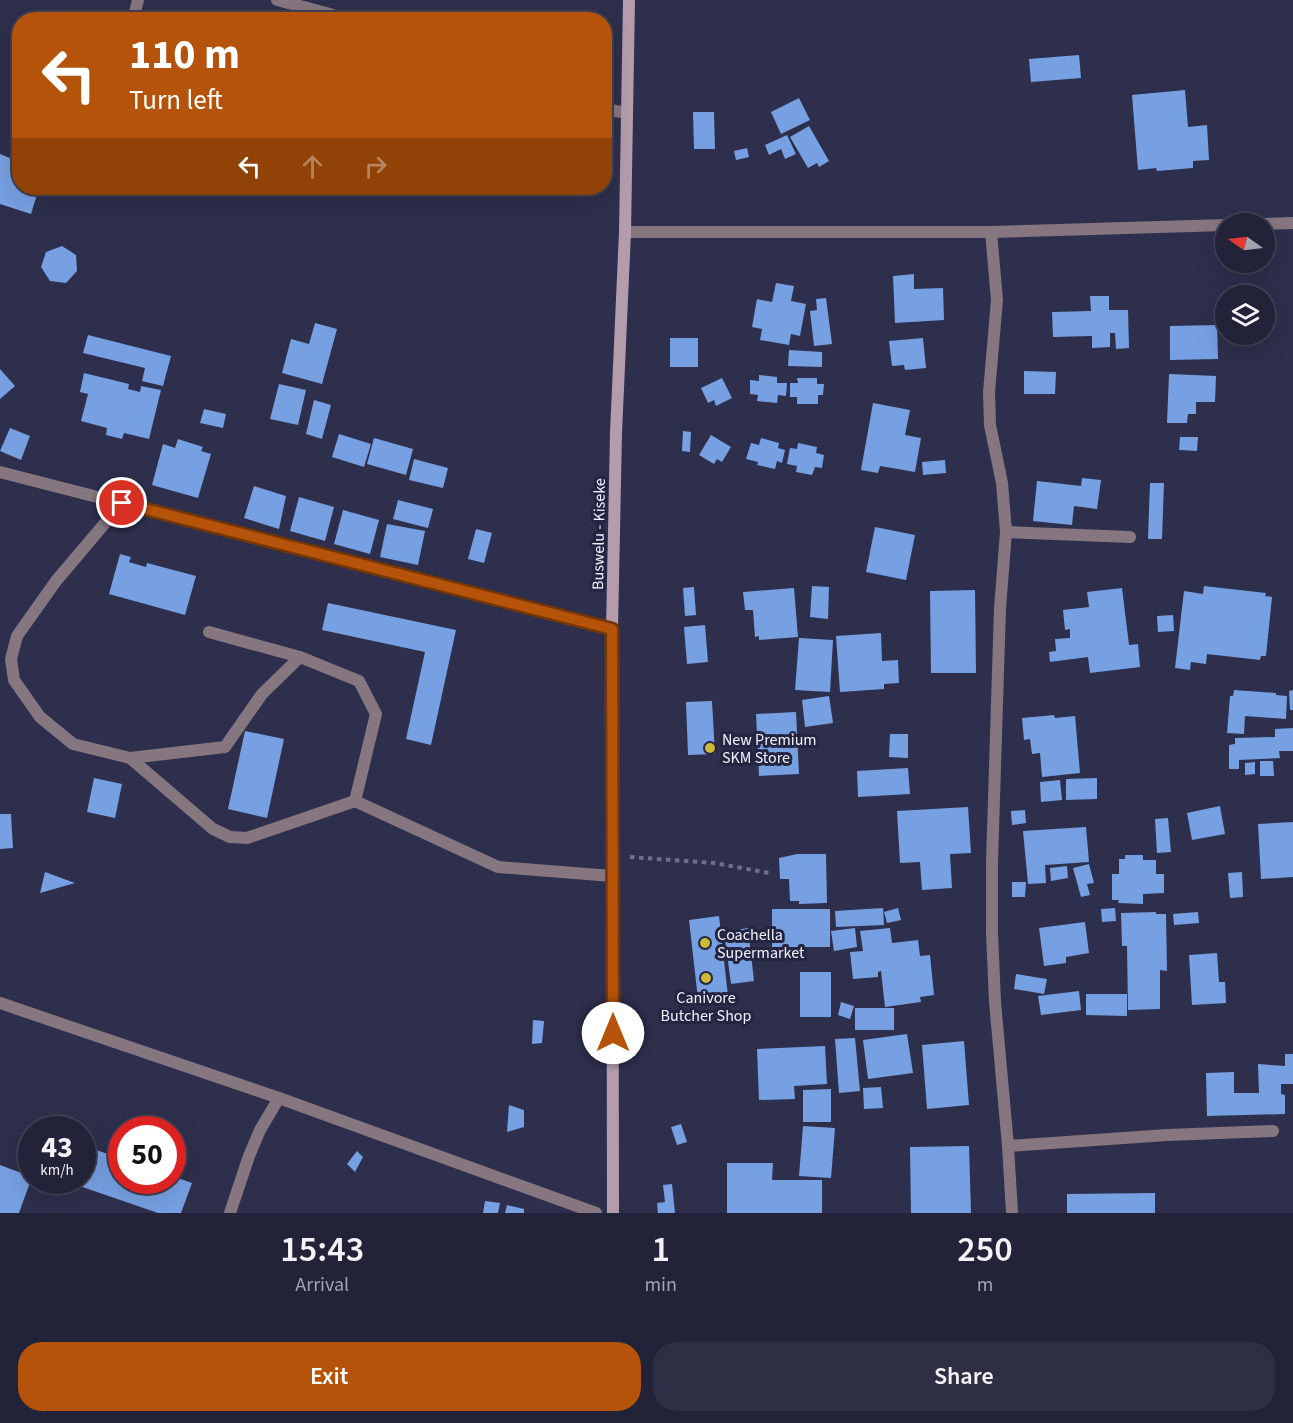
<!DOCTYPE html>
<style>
:root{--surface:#222339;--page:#2e2f44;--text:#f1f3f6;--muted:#a2a4ae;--line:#3f4053;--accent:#b45309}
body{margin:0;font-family:"Source Sans 3",sans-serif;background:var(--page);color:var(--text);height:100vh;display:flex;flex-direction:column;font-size:22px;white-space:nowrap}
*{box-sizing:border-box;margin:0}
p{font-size:20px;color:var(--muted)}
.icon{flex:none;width:33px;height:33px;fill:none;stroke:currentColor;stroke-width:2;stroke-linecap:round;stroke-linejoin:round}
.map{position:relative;height:1213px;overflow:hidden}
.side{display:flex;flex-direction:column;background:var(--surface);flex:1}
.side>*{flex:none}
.banner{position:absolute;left:12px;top:12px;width:600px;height:183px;border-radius:24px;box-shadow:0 6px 24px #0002,0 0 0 2px var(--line);background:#b45309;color:#fff;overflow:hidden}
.needle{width:39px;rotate:284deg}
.fabs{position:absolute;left:1215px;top:213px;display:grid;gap:12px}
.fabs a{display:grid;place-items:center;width:60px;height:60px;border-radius:50%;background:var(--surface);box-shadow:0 6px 24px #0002,0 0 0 2px var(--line);font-size:30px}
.speed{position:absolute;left:18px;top:1116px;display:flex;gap:12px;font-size:30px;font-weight:700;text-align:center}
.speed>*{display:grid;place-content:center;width:78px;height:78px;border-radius:50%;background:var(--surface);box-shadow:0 6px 24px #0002,0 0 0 2px var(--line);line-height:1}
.speed small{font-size:15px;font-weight:400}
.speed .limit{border:9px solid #d22;background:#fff;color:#111}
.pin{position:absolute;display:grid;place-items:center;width:51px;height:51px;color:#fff;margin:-26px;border:3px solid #fff;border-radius:50%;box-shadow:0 2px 6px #0007}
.me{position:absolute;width:66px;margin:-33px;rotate:0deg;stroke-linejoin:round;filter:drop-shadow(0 0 4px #0008)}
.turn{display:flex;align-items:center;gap:21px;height:126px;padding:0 18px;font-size:27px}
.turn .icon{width:78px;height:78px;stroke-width:2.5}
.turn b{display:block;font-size:42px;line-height:51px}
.lanes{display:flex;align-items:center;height:57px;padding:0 18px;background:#0003;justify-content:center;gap:30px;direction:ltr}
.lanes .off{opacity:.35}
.eta{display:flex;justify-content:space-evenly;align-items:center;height:102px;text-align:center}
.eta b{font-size:36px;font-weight:600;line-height:42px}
.primary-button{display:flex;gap:12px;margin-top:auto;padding:12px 18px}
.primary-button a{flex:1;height:69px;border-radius:24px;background:var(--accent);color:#fff;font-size:24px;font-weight:600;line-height:69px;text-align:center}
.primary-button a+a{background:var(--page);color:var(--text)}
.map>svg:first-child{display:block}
.building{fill:#77a0e2}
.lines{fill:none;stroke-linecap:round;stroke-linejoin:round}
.path{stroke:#6e7087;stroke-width:4;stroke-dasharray:4.5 4.5;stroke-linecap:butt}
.service{stroke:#867680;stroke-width:12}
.minor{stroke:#867680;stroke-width:12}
.secondary{stroke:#b59cac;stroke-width:12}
.route-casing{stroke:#753606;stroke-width:15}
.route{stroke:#b45309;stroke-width:10}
.poi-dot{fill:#cdb938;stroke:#232541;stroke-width:2}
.labels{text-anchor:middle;stroke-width:6;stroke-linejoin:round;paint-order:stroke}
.street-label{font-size:16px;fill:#f1f2fe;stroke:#232541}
.poi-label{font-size:16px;fill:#f1f2fe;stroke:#232541;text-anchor:start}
</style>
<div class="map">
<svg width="1293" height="1213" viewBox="0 0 1293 1213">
<rect width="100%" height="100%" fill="#2d2f4c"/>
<g class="building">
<path d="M1079,55L1081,78L1031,82L1029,59Z"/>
<path d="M1185,90L1188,127L1207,125L1209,160L1193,161V168L1157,171L1156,168L1138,170L1132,95Z"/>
<path d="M799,98L810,120L781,134L771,112Z"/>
<path d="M693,112H714L715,149H694Z"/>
<path d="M809,126L829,161L819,167L817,163L808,168L790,137Z"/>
<path d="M787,135L796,154L785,159L781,149L769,155L765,145Z"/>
<path d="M15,143L20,144V188H39L31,214L0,204V154L10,158Z"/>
<path d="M747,148L749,157L736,160L734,151Z"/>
<path d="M420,188H441L442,191L423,197Z"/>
<path d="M62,246L76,255L77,271L66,283L50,281L41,267L46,252Z"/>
<path d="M914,274V289L943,288L944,320L895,323L893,276Z"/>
<path d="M776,283L794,286L791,301L806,304L800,336L791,334L789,345L760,340L762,329L752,327L757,299L772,302Z"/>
<path d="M1090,296H1109V310H1128L1129,348L1116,349L1115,333H1110V347L1092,348V336L1053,337L1052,312L1091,311Z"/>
<path d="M826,298L832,344L814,346L810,311L817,310L816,299Z"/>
<path d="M315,323L337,329L322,384L282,373L291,339L309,344Z"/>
<path d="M1217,325L1218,359L1170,360V326Z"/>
<path d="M88,335L171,356L163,386L142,381L145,368L83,353Z"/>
<rect x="670" y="338" width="28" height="29"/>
<path d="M923,338L926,368L905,370L904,365L892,366L889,341Z"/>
<path d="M789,350L822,352V367L788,366Z"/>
<path d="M0,369L15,386L0,399Z"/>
<path d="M1024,371L1056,372L1055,394H1024Z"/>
<path d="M84,373L129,384L128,389L140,392L141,386L161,390L149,439L124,433L122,439L106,435L107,428L81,421L88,394L80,392Z"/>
<path d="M1169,374L1216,376L1215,402H1196V414H1188L1187,423H1167Z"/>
<path d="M759,375L777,377V383H787L786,396L778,395L777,403L757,401L758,395L750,394V380L759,381Z"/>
<path d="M722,378L732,398L716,406L714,400L708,403L701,388Z"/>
<path d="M797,378H817V384H824L823,395H818V404H797V397H790V383H798Z"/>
<path d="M279,384L306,390L298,425L270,419Z"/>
<path d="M314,400L331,405L322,439L306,434Z"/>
<path d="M873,403L910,410L905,435L921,438L915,472L880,466L878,473L861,470Z"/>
<path d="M204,409L226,414L223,428L200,423Z"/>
<path d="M10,428L30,436L21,460L0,451Z"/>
<path d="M683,431L691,432L690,452L682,451Z"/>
<path d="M339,434L371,444L364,467L332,457Z"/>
<path d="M711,435L731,447L722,462L717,459L714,464L699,455Z"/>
<path d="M1180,437H1198L1197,451L1179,450Z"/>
<path d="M374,438L413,449L406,475L367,464Z"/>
<path d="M761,438L779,443L778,448L785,450L782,463L777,461L775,469L757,465L758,462L746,459L751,443L759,445Z"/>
<path d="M178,439L203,447L201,451L211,454L198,498L152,485L163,444L175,448Z"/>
<path d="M798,443L817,447L816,453L824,455L822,468L815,467L812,475L796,472L797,466L787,464L790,448L797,449Z"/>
<path d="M414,459L448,468L443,488L409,480Z"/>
<path d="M945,460L946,473L923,475L922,462Z"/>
<path d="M1082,478L1101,480L1097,509L1074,506L1072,525L1033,521L1037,481L1081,486Z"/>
<path d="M1150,483H1164L1162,539H1148Z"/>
<path d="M254,486L286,496L279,529L244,518Z"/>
<path d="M299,497L334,507L325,541L290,531Z"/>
<path d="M398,500L433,509L428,528L393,519Z"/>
<path d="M343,510L379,520L370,554L334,544Z"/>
<path d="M387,524L425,531L418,565L380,557Z"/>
<path d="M875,527L915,535L906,580L866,572Z"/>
<path d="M476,529L492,533L484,563L468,559Z"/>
<path d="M120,554L131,557L129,562L146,567L147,563L196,576L185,615L109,594Z"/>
<path d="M812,586L829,587L828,619L810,617Z"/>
<path d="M1204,586L1266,593L1265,596L1272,597L1266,656H1261L1260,660L1207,654L1206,664L1191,662L1190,670L1175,668L1184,591L1203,594Z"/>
<path d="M694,587L696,615L685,616L683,588Z"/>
<path d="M794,588L798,637L759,640V636L755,637L753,610H745L743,592Z"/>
<path d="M1122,588L1129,645L1138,644L1140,667L1090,673L1088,657L1050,662L1049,652L1056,651L1055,639L1070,638V629L1065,630L1063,610L1089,607L1087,592Z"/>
<path d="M975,590L976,673H931L930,591Z"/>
<path d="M328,603L456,630L431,745L406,739L425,652L322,630Z"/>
<path d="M1173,615L1174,631L1158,632L1157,616Z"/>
<path d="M705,625L708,662L687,664L684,627Z"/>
<path d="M881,633L882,661L898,660L899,683L884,684V689L840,692L836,636Z"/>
<path d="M799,638L833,640L830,692L795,690Z"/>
<path d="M1234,690L1276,693V695L1287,696L1286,719L1245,716L1244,734L1227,733L1230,696H1233Z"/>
<path d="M1293,690V710H1290L1289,691Z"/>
<path d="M829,696L833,723L805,727L802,700Z"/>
<path d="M712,701L715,754L688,755L686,702Z"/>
<path d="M796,712L799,774L759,776L756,714Z"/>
<path d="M1054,715L1055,718L1075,716L1080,773L1042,777L1040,753L1032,754L1030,739L1024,740L1022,718Z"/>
<path d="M1293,728V751H1279L1280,758L1239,760V769H1229V745L1235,744V738L1275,737V729Z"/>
<path d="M245,731L284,739L267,818L228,809Z"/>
<path d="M890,734H908V758L889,757Z"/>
<path d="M1260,761H1273L1274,776H1260Z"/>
<path d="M1255,762V774L1245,775V763Z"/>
<path d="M908,768L910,794L858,797L857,771Z"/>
<path d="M94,778L122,784L115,818L87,812Z"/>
<path d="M1097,778V799L1066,800V779Z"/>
<path d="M1060,780L1062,800L1041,802L1040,782Z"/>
<path d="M1220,806L1225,834L1192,840L1187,813Z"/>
<path d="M968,807L971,853L950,854L952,888L922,890L920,862L900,863L897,811Z"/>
<path d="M1025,810L1026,823L1012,825L1011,811Z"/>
<path d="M0,814H11L13,848L0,849Z"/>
<path d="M1168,818L1171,852L1157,853L1155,819Z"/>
<path d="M1293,822V877L1261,879L1258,824Z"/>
<path d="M1086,827L1089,862L1045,865L1046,883L1028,884L1023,831Z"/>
<path d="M797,854H826L827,903L799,904V901H790L789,879H780L779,858Z"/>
<path d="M1125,855H1143V860H1156V874H1164V893L1143,894V904L1118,903L1119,900H1112V874H1119V859H1125Z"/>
<path d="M1089,864L1094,883L1087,884L1090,895L1081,897L1073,868Z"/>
<path d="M1067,866L1068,878L1051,881L1050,868Z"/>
<path d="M45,872L75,883L40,893Z"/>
<path d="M1242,872L1243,897L1230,898L1228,873Z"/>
<path d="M1012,882H1026L1025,897H1012Z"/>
<path d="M883,908L884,925L836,927L835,911Z"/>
<path d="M898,908L901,920L887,923L884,912Z"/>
<path d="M1115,908L1116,921L1102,922L1101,909Z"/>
<rect x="772" y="909" width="58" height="38"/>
<path d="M1156,912V914H1166L1167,971L1160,970V1009L1128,1010L1127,946H1122L1121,913Z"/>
<path d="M1198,912L1199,923L1174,925L1173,914Z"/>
<path d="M719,916L728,996L698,999L689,920Z"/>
<path d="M1085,922L1089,953L1066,957V963L1044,966L1039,928Z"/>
<path d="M748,928L754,981L731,984L724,932Z"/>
<path d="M855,928L857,947L834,951L831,931Z"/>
<path d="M890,928L892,943L918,940L920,956L930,955L934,995L920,997L921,1002L885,1007L881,971L878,972V977L853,979L850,952L863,951L860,931Z"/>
<path d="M1217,953L1219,982H1225L1226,1003L1192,1005L1189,955Z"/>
<rect x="800" y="972" width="31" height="45"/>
<path d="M1016,974L1047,979L1044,994L1014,989Z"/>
<path d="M1079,991L1081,1010L1041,1015L1038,996Z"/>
<path d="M1086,994H1127V1016L1086,1015Z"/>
<path d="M841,1002L854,1006L850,1019L838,1015Z"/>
<rect x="855" y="1008" width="39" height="22"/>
<path d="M533,1020L544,1021L542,1043L532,1044Z"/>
<path d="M907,1034L913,1073L868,1079L863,1040Z"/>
<path d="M855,1038L860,1091L839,1093L835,1039Z"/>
<path d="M964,1041L969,1105L927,1109L922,1045Z"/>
<path d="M825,1046L827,1084L794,1086L795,1099L759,1100L757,1049Z"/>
<path d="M1285,1054H1293V1084H1281V1094L1285,1095V1114L1207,1116L1206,1073L1234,1072V1093H1259L1258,1064L1285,1066Z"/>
<path d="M881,1087L883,1108L864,1109L863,1088Z"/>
<path d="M831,1089V1122H803V1090Z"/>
<path d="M509,1105L524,1110V1127L507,1132Z"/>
<path d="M681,1124L687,1142L677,1145L671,1127Z"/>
<path d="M803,1126L835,1128L831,1178L799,1176Z"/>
<path d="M82,1145L122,1159V1180H172V1176L192,1183L181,1213H158L65,1181L82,1180Z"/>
<path d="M969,1146L971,1213H911L910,1147Z"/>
<path d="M357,1151L363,1157L355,1172L347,1164Z"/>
<path d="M727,1163H773L772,1180H822V1213H727Z"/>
<path d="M0,1165L32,1177L19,1213H0Z"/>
<path d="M672,1184L675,1213H658L657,1203L665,1202L663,1185Z"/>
<path d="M1155,1193V1213H1067V1194Z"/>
<path d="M485,1201L500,1203L498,1213H483Z"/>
<path d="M507,1205L524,1209V1213H505Z"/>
</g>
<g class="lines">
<path class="path" d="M630,857L714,863L769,873"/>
<g class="service">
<path d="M122,503L56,581L17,636L11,659L14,680L40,717L73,744L130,758L213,829L230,837L247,838L355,801L498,867L612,876"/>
<path d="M209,632L300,657L359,681L376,714L355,801"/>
<path d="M130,758L225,747L262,694L300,657"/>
<path d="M230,1213L249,1156L260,1130L279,1098"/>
</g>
<g class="minor">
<path d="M277,0L330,14L344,20"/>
<path d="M133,20L138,0"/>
<path d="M604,109L627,113"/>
<path d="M1264,224L1293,223"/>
<path d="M625,232H991L1226,225"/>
<path d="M991,232L997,300L989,392L990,425L1002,483L1006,532L1000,608L992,862V933L995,1002L1008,1146L1012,1213"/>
<path d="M0,472L612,629"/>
<path d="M1006,532L1130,537"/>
<path d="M0,1003L279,1098L596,1213"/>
<path d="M1008,1146L1167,1135L1273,1131"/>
</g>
<path class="secondary" d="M613,1213L612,629L616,433L625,232L629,0"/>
</g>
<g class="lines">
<g class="route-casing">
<path id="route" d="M122,503L612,629L613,1033"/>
</g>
<use href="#route" class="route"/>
</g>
<g class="poi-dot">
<circle cx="710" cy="748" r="6"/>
<circle cx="705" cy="943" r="6"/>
<circle cx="706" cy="978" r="6"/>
</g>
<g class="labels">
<g class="street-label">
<text transform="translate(598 534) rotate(-89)" y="6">Buswelu - Kiseke</text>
</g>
<g class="poi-label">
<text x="722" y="745">New Premium<tspan x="722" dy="18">SKM Store</tspan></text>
<text x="717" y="940">Coachella<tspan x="717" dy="18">Supermarket</tspan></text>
<text x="706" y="1003" text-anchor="middle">Canivore<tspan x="706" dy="18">Butcher Shop</tspan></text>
</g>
</g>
</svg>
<div class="fabs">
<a><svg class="needle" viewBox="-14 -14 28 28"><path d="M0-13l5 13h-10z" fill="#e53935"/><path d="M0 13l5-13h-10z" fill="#a2a4ae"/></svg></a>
<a><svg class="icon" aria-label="layers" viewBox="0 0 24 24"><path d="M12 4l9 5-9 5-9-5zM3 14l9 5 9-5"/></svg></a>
</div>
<div class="speed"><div>43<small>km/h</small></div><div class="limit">50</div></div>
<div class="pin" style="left:122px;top:503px;background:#d93025"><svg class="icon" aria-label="arrive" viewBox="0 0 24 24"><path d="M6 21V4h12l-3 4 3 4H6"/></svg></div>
<svg class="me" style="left:613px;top:1033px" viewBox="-20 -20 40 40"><circle r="19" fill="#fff"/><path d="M0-13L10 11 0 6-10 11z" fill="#b45309"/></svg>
<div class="banner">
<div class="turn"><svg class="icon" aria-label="left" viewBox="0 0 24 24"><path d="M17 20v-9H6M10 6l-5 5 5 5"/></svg><div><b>110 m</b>Turn left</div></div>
<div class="lanes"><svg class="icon" aria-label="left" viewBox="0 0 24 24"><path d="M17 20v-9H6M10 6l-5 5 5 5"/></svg><svg class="icon off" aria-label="ahead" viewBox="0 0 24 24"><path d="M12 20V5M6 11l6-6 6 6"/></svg><svg class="icon off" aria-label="right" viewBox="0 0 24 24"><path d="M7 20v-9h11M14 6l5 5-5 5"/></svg></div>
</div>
</div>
<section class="side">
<div class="eta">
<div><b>15:43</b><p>Arrival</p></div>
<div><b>1</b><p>min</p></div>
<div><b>250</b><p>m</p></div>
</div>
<div class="primary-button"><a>Exit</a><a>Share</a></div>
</section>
